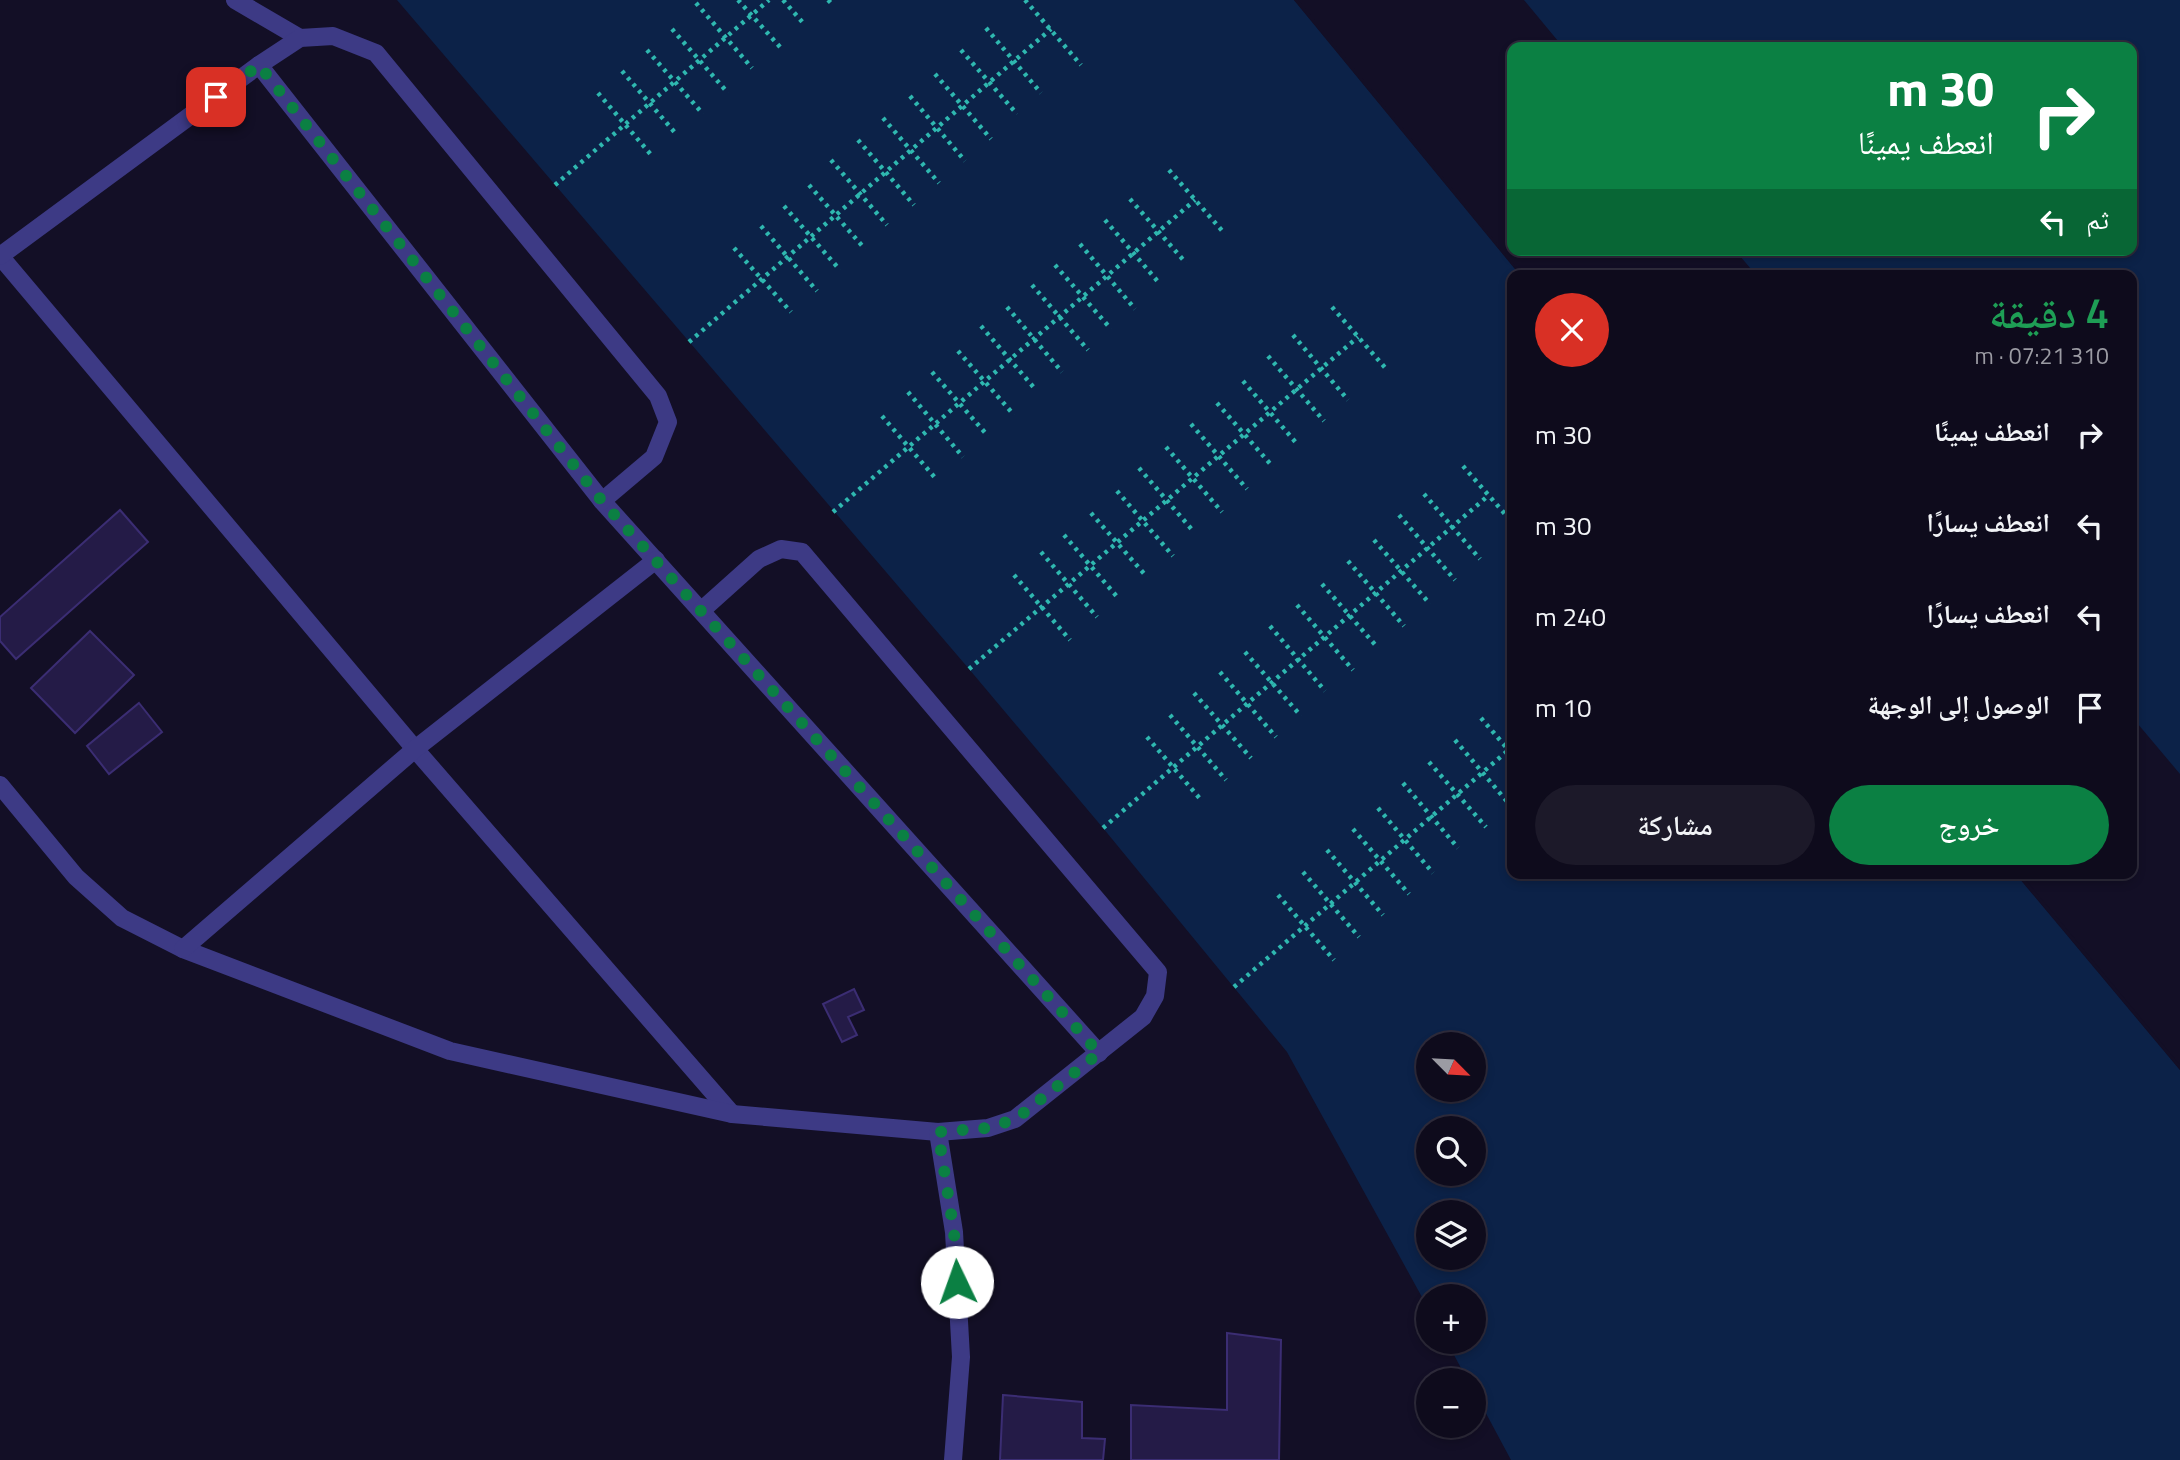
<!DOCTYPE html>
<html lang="ar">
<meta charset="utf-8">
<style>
:root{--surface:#0e0b1c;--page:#1c1929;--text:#f1f3f6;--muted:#9b9ba3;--line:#2e2b3b;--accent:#0b8043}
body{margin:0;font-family:"Titillium Web","Noto Naskh Arabic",sans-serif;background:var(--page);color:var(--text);direction:rtl;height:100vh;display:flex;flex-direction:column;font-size:26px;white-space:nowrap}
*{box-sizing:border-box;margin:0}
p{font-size:23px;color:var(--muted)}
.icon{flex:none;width:38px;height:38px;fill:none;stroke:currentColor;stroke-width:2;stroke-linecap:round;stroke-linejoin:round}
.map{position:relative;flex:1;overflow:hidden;direction:ltr}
.details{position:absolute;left:1507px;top:270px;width:630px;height:609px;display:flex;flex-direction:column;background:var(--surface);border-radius:14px;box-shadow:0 4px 10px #0003,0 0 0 2px var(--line);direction:rtl}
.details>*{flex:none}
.hud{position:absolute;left:1507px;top:42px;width:630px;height:214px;border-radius:14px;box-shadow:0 4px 10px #0003,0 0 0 2px var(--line);direction:rtl;background:#0b8043;color:#fff;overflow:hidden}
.needle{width:46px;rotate:114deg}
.tools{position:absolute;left:1416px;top:1032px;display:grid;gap:14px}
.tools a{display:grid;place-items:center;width:70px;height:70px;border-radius:50%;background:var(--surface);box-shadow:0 4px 10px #0003,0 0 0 2px var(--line);font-size:35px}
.pin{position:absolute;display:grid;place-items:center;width:60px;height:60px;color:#fff;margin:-30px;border-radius:14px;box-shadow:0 4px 10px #0006}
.me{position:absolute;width:77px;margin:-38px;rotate:357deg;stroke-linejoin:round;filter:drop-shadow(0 0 5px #0008)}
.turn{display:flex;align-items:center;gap:24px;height:147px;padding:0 28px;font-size:32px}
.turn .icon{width:91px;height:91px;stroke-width:2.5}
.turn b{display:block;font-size:49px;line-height:60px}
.then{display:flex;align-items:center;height:66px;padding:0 28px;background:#0003;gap:14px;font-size:26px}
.round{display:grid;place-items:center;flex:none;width:74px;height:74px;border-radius:37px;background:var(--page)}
.head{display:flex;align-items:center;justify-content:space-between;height:119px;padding:0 28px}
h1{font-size:42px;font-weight:600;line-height:52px;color:#1e9e55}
.cta{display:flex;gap:14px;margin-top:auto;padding:14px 28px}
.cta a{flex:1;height:80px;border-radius:42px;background:var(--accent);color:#fff;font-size:28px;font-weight:600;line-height:80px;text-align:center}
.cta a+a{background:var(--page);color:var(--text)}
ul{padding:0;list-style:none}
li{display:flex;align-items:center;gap:21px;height:91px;padding:0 28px}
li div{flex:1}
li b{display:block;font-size:26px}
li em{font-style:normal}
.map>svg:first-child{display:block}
.water{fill:#0c2248;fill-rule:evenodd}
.pier{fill:#130f26}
.building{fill:#241b47;stroke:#3b2d73;stroke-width:2}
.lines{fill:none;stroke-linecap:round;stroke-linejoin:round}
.path{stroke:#2fb8b0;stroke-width:4.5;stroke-dasharray:3.5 5;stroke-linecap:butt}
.minor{stroke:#3d3a85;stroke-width:18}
.route{stroke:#0b8043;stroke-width:12;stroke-dasharray:0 21.6}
</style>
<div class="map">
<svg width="2180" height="1460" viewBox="0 0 2180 1460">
<rect width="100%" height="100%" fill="#130f26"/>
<g class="water">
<path d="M397,0H1294L1520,275H1512V873H2015L2180,1070V1460H1511L1474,1391V1381H1468L1447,1342H1474V1297H1428V1308L1287,1052L1103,828L969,669ZM1428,1045H1474V1090H1428ZM1428,1129H1474V1174H1428ZM1428,1213H1474V1258H1428Z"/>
<path d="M1524,0H2180V774L2132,717V275H1756L1735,250H2132V47H1563Z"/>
</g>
<g class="pier">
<path d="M1294,0H1298L1301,3L1523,275H1520Z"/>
<path d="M2015,873H2020L2180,1065V1070Z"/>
</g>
<g class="building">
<path d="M120,510L148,542L16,659L0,641V617Z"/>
<path d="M90,631L134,675L75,733L31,688Z"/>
<path d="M139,703L162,732L109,774L87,746Z"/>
<path d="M854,989L864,1010L848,1017L857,1035L842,1042L823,1004Z"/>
<path d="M1227,1333L1281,1340L1279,1460H1131V1405L1227,1410Z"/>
<path d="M1003,1395L1082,1402V1438L1105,1439L1103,1460H1000Z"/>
</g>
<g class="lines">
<g class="path">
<path d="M738,0L780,47"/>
<path d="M783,0L805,25"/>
<path d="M828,0L831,3"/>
<path d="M1025,0L1081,65"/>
<path d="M696,3L752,68"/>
<path d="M986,28L1041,93"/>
<path d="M672,29L728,93"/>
<path d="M647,50L703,114"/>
<path d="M961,50L1017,114"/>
<path d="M622,71L677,135"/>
<path d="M935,74L991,139"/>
<path d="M598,93L653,157"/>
<path d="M910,96L965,161"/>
<path d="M883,118L939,183"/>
<path d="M858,140L914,205"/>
<path d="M831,160L887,225"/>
<path d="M1169,170L1225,234"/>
<path d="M555,185L769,0"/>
<path d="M809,185L865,249"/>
<path d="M1130,199L1186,263"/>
<path d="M784,206L840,270"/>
<path d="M1105,220L1160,284"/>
<path d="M761,226L817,291"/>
<path d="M1080,244L1135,309"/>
<path d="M734,248L791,312"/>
<path d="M1055,265L1111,329"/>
<path d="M1032,285L1088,350"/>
<path d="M1007,307L1062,372"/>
<path d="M1332,307L1388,371"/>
<path d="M981,326L1036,390"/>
<path d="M1293,335L1348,400"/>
<path d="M689,342L1051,29"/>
<path d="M958,351L1014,415"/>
<path d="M1268,356L1324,421"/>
<path d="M932,372L988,436"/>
<path d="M1243,381L1298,445"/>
<path d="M908,392L963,457"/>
<path d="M1217,403L1273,467"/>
<path d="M882,416L937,480"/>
<path d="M1191,424L1247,489"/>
<path d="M1166,447L1222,512"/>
<path d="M1463,466L1512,522"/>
<path d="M1139,468L1194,532"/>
<path d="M1117,491L1173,556"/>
<path d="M1424,494L1480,559"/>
<path d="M833,512L1195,200"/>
<path d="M1091,513L1147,577"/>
<path d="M1399,515L1455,580"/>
<path d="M1064,535L1119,599"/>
<path d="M1374,540L1430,604"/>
<path d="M1041,552L1097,617"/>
<path d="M1348,561L1404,626"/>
<path d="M1014,575L1070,640"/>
<path d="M1322,584L1378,648"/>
<path d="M1297,605L1353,670"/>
<path d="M1270,626L1325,691"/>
<path d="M1245,652L1301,716"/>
<path d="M969,669L1358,337"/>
<path d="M1220,672L1276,737"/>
<path d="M1194,693L1251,758"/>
<path d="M1507,696L1512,702"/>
<path d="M1170,715L1226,780"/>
<path d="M1481,718L1512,754"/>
<path d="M1147,737L1202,801"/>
<path d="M1455,740L1510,805"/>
<path d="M1429,762L1486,827"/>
<path d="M1403,783L1458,848"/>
<path d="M1378,808L1433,873"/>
<path d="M1103,828L1489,495"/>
<path d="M1353,829L1409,894"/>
<path d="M1327,850L1383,915"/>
<path d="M1303,872L1359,937"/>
<path d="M1278,895L1334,960"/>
<path d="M1234,987L1512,747"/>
</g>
<g class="minor">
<path d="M235,0L300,38"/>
<path d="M259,65L602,501L1099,1053"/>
<path d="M0,256L415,749L732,1114"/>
<path d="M0,256L259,65L300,38L333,36L376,53L658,396L668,422L654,457L602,501"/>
<path d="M0,785L76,877L122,918L183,949L450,1051L732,1114L938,1132L988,1128L1015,1119L1143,1017L1155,996L1158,972L802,552L781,549L759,559L702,610"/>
<path d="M183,949L415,749L656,560"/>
<path d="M938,1132L954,1232L961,1357L953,1460"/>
</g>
</g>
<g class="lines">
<path class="route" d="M216,97L259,65L602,501L1099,1053L1016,1119L988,1128L938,1132L954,1232L957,1282"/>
</g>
</svg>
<div class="tools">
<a><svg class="needle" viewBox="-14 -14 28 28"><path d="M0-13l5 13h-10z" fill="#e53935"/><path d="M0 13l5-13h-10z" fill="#9b9ba3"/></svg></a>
<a><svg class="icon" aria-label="search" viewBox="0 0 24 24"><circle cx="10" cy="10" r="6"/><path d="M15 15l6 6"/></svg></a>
<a><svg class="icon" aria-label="layers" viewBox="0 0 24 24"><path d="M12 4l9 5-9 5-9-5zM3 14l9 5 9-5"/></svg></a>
<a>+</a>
<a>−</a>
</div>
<div class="pin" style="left:216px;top:97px;background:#d93025"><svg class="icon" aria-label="arrive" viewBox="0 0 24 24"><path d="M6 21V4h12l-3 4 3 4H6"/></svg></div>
<svg class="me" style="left:957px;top:1282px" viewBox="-20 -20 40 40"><circle r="19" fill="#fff"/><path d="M0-13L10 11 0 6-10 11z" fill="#0b8043"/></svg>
<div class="hud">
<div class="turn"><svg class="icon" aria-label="right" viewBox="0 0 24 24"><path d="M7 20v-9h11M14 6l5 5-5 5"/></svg><div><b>30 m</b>انعطف يمينًا</div></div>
<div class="then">ثم<svg class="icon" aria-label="left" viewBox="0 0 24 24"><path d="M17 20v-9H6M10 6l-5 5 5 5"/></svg></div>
</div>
<section class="details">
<div class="head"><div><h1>4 دقيقة</h1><p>310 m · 07:21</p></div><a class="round" style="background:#d93025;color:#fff"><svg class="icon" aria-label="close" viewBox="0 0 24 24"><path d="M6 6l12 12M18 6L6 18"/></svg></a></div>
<ul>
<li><svg class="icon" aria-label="right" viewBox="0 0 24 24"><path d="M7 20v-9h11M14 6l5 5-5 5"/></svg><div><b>انعطف يمينًا</b></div><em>30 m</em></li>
<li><svg class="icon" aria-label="left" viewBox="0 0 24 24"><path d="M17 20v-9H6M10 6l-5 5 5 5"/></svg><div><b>انعطف يسارًا</b></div><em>30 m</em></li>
<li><svg class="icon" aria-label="left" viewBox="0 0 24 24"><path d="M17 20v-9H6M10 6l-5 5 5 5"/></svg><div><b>انعطف يسارًا</b></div><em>240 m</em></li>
<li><svg class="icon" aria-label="arrive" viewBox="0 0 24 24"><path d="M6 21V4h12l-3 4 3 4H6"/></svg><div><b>الوصول إلى الوجهة</b></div><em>10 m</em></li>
</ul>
<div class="cta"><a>خروج</a><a>مشاركة</a></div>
</section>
</div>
